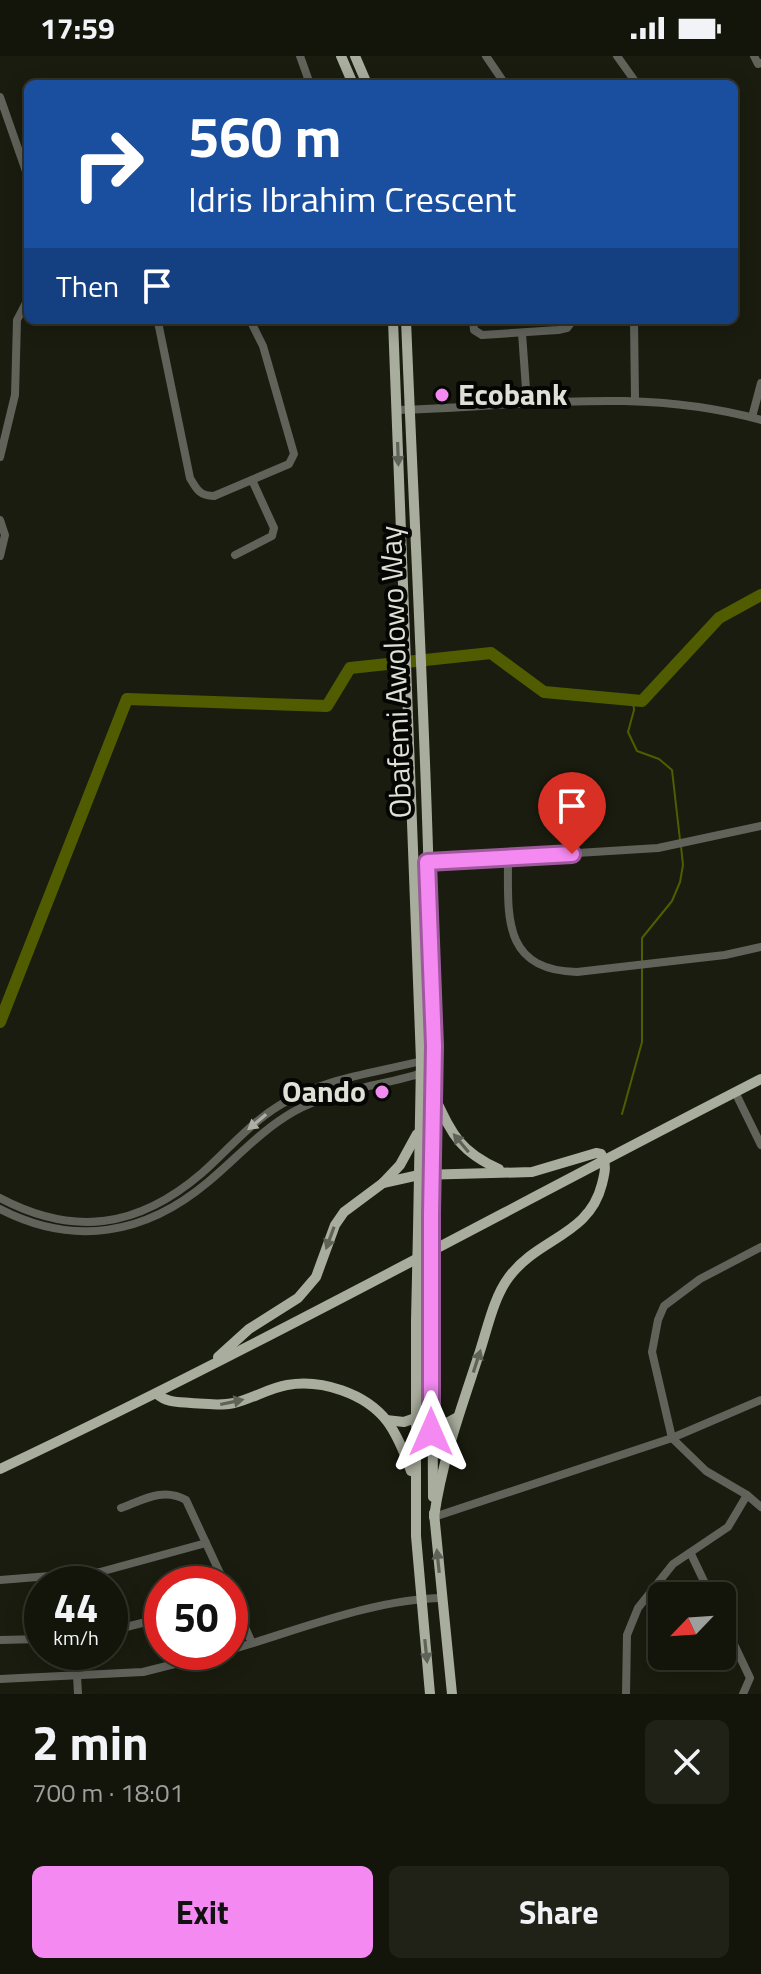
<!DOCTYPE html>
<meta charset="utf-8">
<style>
:root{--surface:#13150a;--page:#202218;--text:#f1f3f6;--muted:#9d9f9c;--line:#32342b;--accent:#f389f1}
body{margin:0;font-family:"Titillium Web",sans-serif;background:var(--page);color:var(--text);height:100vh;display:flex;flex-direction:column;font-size:30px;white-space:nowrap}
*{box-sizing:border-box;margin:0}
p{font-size:26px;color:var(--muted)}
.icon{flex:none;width:44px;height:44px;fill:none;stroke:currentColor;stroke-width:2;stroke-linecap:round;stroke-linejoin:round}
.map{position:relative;height:1638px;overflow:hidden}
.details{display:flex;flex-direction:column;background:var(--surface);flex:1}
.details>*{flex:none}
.top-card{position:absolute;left:24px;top:24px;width:714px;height:244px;border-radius:12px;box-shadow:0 4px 20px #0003,0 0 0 2px var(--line);background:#1a4fa0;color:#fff;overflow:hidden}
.needle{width:52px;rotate:245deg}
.buttons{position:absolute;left:648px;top:1526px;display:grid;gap:16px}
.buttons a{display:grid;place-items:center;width:88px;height:88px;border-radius:12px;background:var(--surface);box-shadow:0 4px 20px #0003,0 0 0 2px var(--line);font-size:40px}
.speed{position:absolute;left:24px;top:1510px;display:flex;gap:16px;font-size:40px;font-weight:700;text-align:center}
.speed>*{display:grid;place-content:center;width:104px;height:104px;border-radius:50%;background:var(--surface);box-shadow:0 4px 20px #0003,0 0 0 2px var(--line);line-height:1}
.speed small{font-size:20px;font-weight:400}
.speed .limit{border:12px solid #d22;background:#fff;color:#111}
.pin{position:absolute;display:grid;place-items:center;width:68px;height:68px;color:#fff;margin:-82px -34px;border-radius:50% 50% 50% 0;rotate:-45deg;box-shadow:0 0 8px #0007}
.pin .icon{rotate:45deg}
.me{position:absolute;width:88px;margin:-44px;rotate:0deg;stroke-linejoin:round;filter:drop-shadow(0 0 6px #0008)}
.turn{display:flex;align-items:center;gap:28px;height:168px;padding:0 32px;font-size:36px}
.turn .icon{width:104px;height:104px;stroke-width:2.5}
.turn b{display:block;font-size:56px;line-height:68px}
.then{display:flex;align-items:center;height:76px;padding:0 32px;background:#0003;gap:16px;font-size:30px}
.round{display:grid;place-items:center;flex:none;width:84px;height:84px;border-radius:12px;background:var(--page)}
.overview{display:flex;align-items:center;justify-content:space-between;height:136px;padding:0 32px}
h1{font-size:48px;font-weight:700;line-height:60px}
.cta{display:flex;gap:16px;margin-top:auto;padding:16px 32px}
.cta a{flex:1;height:92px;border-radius:12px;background:var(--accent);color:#111;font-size:32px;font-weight:700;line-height:92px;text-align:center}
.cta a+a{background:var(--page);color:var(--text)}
.status{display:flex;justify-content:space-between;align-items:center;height:56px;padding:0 40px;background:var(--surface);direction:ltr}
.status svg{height:22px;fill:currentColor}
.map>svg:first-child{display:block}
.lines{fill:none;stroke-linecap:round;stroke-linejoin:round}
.stream{stroke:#515c00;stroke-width:2}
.river{stroke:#515c00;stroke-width:12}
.minor{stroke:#61635b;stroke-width:8}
.major{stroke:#a9ad9d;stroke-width:10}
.major-bridge{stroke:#a9ad9d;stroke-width:10}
.oneway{fill:#5f6258}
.oneway2{fill:#adafa5}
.route-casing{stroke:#9e599d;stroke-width:20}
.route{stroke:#f389f1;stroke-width:14}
.poi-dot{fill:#f389f1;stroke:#050603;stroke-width:3}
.labels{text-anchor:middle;stroke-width:8;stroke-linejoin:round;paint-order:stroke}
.poi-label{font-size:30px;font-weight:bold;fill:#dfe1d7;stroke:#050603;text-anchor:start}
.street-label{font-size:30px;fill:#dfe1d7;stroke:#050603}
</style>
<div class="status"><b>17:59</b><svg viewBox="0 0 49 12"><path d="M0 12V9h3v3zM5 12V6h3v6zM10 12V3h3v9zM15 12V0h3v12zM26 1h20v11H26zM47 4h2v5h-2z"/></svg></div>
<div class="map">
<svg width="761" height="1638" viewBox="0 0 761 1638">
<rect width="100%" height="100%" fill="#191c0e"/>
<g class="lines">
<g class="stream">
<path d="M633,645L634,654L628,676L637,695L659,703L672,714L680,784"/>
<path d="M642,907V882L672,845L680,826L683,809L681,790"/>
<path d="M622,1058L642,986V913"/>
</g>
<path class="river" d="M0,966L127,643L327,650L350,612L491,597L544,636L642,645L719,562L761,539"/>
<g class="minor">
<path d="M300,0L310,28"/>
<path d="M486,0L505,28"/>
<path d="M617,0L637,28"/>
<path d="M754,0L758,8L761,7"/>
<path d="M249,28L255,26"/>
<path d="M0,41L28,121"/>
<path d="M146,264H182"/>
<path d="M473,264L474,274L482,279L558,274L567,272L573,264"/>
<path d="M634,264L635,343"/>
<path d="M158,266L190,422C197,434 200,440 214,440L289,408L294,398L263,290L250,264"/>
<path d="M522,277L527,347"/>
<path d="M397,354C521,351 638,330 761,364"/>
<path d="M752,361L761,327"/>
<path d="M0,401L15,339L17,264L28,243"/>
<path d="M0,464L5,479L0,500"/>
<path d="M235,499L272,480L274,472L252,424"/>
<path d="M508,802C508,861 502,914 577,916L725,899L761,891"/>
<path d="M413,807L658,792L761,770"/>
<path d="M735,1036L761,1089"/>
<path d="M0,1142C74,1181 138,1172 202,1117C228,1094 250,1067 280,1049C323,1022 376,1017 425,1004"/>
<path d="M0,1153C74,1191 145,1179 208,1126C237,1102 260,1075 293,1056C334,1033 382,1030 426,1016"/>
<path d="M761,1191L700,1223L664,1250L658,1264L652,1296L672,1382L706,1415L747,1439L761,1451"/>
<path d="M121,1452C143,1444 163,1431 186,1444L225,1528"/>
<path d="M434,1461L672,1382L761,1344"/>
<path d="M691,1498L711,1540"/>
<path d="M0,1524L100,1516L206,1487"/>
<path d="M230,1538L252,1587"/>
<path d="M722,1563L750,1622L743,1638"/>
<path d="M110,1575L162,1562"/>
<path d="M0,1584L42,1583"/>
<path d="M230,1594C296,1575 374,1543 442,1542"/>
<path d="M77,1619L78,1638"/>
<path d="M0,1623L143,1616L222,1596"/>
<path d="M626,1638L627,1579L638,1552L673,1508L728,1471L747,1439"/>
</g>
<g class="major">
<path d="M341,0L353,28"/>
<path d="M355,0L367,28"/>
<path d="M393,264L421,1005L418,1174"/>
<path d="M406,264C418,562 437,860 431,1158"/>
<path d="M435,1042C452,1078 460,1096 499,1113"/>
<path d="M383,1127L419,1119L532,1116L596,1097L601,1098C607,1109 605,1116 602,1128C589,1180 539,1181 509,1221C494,1241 488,1270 480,1295C462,1350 442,1404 434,1461"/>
<path d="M432,1257L433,1441"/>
<path d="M416,1265V1480L430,1638"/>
<path d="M218,1301L249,1273L298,1242L316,1221L335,1169L344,1156L383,1127L400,1109L417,1078"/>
<path d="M157,1338C167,1347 179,1346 191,1347C206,1348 220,1350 234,1347C252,1343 269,1332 287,1329C321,1323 365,1337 387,1365C398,1380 405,1398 411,1415"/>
<path d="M417,1343C423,1357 428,1365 443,1369L458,1361"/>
<path d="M386,1364L404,1366L418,1361"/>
<path d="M0,1413C258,1291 507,1153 761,1023"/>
<path d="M434,1457L452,1638"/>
</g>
<g class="major-bridge">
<path d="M431,1158L432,1257"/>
<path d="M416,1265L418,1174"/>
</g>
</g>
<defs><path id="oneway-solid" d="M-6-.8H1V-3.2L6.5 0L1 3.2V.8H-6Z" transform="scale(2)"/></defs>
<g class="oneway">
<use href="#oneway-solid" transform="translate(398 398) rotate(88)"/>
<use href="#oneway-solid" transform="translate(461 1087) rotate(-130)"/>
<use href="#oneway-solid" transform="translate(330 1182) rotate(110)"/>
<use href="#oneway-solid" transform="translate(477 1305) rotate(-72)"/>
<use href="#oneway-solid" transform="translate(232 1346) rotate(-12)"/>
<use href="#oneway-solid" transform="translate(438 1505) rotate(-96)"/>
<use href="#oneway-solid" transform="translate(426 1595) rotate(84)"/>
</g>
<use class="oneway2" href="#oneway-solid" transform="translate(257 1066) rotate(140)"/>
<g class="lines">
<g class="route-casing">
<path id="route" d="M431,1376V1158L434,990L427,806L572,798"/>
</g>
<use href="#route" class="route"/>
</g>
<g class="poi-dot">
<circle cx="442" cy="339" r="8"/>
<circle cx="382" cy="1036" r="8"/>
</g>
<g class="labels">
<g class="poi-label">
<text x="458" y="349">Ecobank</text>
<text x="366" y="1046" text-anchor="end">Oando</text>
</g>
<g class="street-label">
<text transform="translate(396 616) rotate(-92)" y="10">Obafemi Awolowo Way</text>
</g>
</g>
</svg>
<div class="buttons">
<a><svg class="needle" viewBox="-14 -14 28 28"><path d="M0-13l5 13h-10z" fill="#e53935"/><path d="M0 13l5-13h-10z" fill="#9d9f9c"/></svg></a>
</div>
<div class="speed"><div>44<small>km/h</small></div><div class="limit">50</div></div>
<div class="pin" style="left:572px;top:798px;background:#d93025"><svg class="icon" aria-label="arrive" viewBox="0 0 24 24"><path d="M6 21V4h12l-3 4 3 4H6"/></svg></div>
<svg class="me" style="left:431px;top:1376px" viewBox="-20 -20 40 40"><path d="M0-17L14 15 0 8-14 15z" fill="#f389f1" stroke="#fff" stroke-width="4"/></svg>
<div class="top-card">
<div class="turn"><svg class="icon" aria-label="right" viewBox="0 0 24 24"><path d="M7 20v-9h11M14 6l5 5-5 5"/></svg><div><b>560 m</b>Idris Ibrahim Crescent</div></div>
<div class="then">Then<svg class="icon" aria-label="arrive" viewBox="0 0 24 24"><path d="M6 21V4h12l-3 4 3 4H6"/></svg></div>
</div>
</div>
<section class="details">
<div class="overview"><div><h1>2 min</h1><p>700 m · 18:01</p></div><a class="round"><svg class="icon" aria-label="close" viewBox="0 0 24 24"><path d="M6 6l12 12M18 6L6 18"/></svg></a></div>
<div class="cta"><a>Exit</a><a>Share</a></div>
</section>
